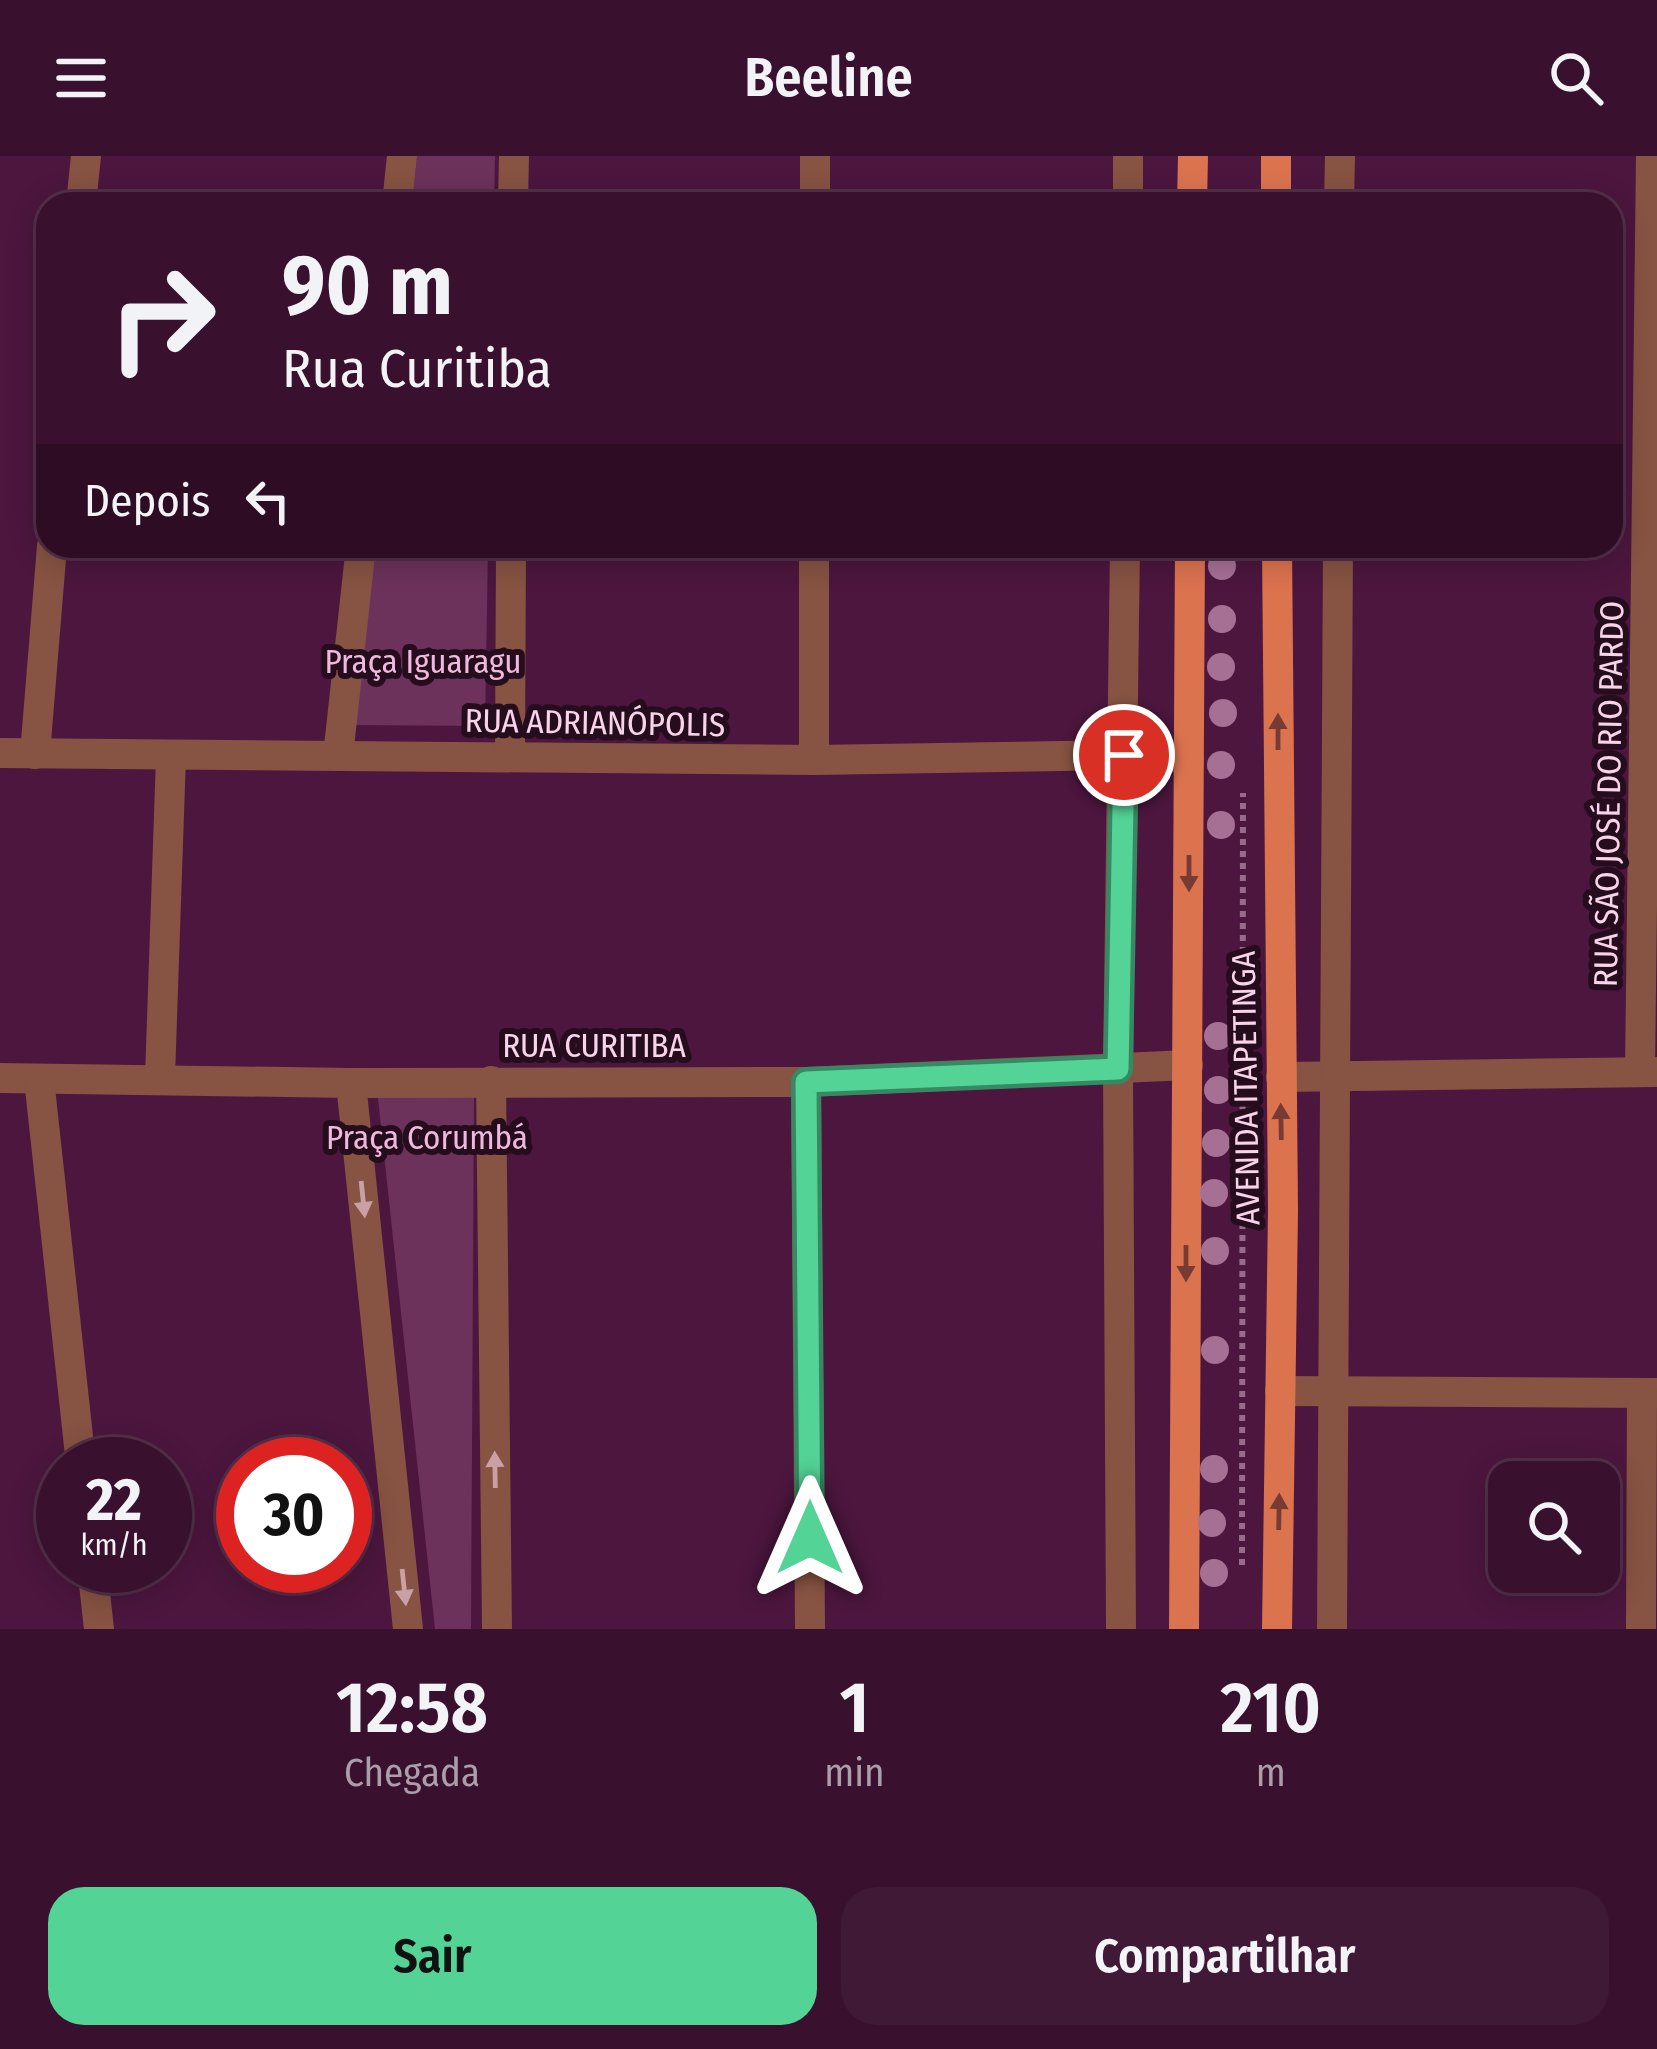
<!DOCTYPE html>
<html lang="pt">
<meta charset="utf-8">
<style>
:root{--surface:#39102e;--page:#401936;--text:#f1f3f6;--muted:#ab9daa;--line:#53304a;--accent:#53d396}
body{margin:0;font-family:"Fira Sans Condensed",sans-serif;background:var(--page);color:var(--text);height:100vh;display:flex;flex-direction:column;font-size:45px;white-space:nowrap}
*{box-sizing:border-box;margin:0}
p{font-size:39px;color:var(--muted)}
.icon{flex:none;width:66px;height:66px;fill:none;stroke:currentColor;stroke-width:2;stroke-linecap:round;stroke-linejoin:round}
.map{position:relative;height:1473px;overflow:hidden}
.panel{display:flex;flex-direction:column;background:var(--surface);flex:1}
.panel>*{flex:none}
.banner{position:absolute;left:36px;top:36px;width:1587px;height:366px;border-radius:36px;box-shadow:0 6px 30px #0003,0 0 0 3px var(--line);background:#39102e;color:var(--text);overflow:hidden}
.fabs{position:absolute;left:1488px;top:1305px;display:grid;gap:24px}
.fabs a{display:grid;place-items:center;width:132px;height:132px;border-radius:24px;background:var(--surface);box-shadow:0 6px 30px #0003,0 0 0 3px var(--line);font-size:60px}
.speed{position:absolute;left:36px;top:1281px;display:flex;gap:24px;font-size:60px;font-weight:700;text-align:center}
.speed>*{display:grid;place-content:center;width:156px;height:156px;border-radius:50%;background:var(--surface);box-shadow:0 6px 30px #0003,0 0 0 3px var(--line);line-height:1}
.speed small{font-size:30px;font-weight:400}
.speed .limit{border:18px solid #d22;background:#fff;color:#111}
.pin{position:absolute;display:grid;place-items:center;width:102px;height:102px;color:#fff;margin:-51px;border:6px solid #fff;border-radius:50%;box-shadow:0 3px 12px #0007}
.me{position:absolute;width:132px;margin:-66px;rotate:0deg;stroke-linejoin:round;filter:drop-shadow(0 0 9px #0008)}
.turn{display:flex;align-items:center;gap:42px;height:252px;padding:0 48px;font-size:54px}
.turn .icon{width:156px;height:156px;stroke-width:2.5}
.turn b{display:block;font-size:84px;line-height:102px}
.then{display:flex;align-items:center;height:114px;padding:0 48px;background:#0003;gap:24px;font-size:45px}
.eta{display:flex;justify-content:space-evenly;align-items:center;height:204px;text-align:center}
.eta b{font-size:72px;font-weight:600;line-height:84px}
.primary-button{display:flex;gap:24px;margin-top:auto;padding:24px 48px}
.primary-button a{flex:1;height:138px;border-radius:36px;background:var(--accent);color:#111;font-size:48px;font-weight:600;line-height:138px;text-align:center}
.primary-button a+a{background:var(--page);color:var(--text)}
header{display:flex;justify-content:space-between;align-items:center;height:156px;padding:0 48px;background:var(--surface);font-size:54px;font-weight:600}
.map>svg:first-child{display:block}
.green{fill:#6c325b}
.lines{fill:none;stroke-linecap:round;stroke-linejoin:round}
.path{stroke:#986b8b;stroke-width:6;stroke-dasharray:6 6;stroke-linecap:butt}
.street{stroke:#875342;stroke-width:30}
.primary{stroke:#dc734f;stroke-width:30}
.tree{fill:#a67095}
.oneway{fill:#773b34}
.oneway2{fill:#caa0a7}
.route-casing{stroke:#368962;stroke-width:30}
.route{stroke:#53d396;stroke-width:21}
.labels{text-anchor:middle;stroke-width:12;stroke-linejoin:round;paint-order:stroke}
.park-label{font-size:33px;fill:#efb9dd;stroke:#250d1e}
.street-label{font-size:33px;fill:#f7d4ea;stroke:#250d1e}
</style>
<header><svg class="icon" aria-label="menu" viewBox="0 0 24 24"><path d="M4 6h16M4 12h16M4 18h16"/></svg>Beeline<svg class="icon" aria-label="search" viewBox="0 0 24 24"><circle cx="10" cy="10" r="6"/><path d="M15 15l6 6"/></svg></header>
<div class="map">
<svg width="1657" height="1473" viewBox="0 0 1657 1473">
<rect width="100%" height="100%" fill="#4c163e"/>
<g class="green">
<path d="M417,0H495L494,48H412Z"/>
<path d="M373,390H488L485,570L352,569Z"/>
<path d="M377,933L474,938L471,1473H435Z"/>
</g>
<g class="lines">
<path class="path" d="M1242,1409L1243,637"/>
<g class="street">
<path d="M81,48L86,0"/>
<path d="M397,48L402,0"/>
<path d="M513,48L514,0"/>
<path d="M815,48V0"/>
<path d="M1128,48V0"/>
<path d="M1339,48L1340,0"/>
<path d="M0,597L814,604L1124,599L1189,602"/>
<path d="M35,598L52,390"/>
<path d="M338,600L361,390"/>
<path d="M510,600L511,390"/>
<path d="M814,604V390"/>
<path d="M1640,916L1651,0"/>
<path d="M160,921L171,600"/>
<path d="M1281,921L1657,916"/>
<path d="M0,922L351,927L806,926L1188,909"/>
<path d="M39,923L81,1308"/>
<path d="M491,925L497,1473"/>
<path d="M806,926L810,1473"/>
<path d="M351,927L408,1473"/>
<path d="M1280,1235L1657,1237"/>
<path d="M92,1410L99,1473"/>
<path d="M1121,1473L1118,913L1125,390"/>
<path d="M1332,1473L1338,390"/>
<path d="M1641,1473L1642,1237"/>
</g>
<g class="primary">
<path d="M1276,0V48"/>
<path d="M1192,48L1193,0"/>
<path d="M1184,1473L1190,390"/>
<path d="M1277,1473L1283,1054L1277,390"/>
</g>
</g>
<g class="tree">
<circle cx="1222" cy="410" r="14"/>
<circle cx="1222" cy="463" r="14"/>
<circle cx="1221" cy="511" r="14"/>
<circle cx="1223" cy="557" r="14"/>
<circle cx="1221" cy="609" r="14"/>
<circle cx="1221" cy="669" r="14"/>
<circle cx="1218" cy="880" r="14"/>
<circle cx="1218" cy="934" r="14"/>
<circle cx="1216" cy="987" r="14"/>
<circle cx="1214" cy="1037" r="14"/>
<circle cx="1215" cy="1095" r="14"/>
<circle cx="1215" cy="1194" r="14"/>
<circle cx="1214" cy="1313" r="14"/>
<circle cx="1212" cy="1367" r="14"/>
<circle cx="1214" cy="1417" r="14"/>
</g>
<defs><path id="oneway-solid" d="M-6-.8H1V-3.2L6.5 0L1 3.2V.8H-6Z" transform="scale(3)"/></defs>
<g class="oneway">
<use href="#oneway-solid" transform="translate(1278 576) rotate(-90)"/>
<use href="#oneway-solid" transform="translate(1189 717) rotate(90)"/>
<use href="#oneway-solid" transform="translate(1281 966) rotate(-91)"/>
<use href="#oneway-solid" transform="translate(1186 1107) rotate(90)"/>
<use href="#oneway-solid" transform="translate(1279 1356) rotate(-89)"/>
</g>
<g class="oneway2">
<use href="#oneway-solid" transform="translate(363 1043) rotate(84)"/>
<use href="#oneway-solid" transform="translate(495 1314) rotate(-91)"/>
<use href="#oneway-solid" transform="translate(404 1431) rotate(84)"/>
</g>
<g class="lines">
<g class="route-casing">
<path id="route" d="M810,1382L806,926L1118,913L1124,599"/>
</g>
<use href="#route" class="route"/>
</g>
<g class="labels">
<g class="park-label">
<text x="423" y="517">Praça Iguaragu</text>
<text x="427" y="993">Praça Corumbá</text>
</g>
<g class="street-label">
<text transform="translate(595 566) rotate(1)" y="12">RUA ADRIANÓPOLIS</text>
<text transform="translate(1608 638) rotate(-89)" y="12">RUA SÃO JOSÉ DO RIO PARDO</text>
<text x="594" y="901">RUA CURITIBA</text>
<text transform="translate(1245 932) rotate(-91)" y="12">AVENIDA ITAPETINGA</text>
</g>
</g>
</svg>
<div class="fabs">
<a><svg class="icon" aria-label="search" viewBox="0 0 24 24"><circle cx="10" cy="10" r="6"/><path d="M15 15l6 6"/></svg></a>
</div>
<div class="speed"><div>22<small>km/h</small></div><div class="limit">30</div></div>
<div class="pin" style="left:1124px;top:599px;background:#d93025"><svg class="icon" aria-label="arrive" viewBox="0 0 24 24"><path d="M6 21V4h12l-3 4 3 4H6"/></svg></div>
<svg class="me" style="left:810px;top:1382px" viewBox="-20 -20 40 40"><path d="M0-17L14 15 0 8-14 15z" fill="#53d396" stroke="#fff" stroke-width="4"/></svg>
<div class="banner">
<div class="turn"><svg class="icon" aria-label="right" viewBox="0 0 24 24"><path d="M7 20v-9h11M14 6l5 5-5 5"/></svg><div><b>90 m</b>Rua Curitiba</div></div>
<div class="then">Depois<svg class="icon" aria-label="left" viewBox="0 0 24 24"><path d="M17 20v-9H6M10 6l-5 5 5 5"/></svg></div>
</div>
</div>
<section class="panel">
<div class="eta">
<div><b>12:58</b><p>Chegada</p></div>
<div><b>1</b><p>min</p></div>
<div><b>210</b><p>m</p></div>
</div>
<div class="primary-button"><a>Sair</a><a>Compartilhar</a></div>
</section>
